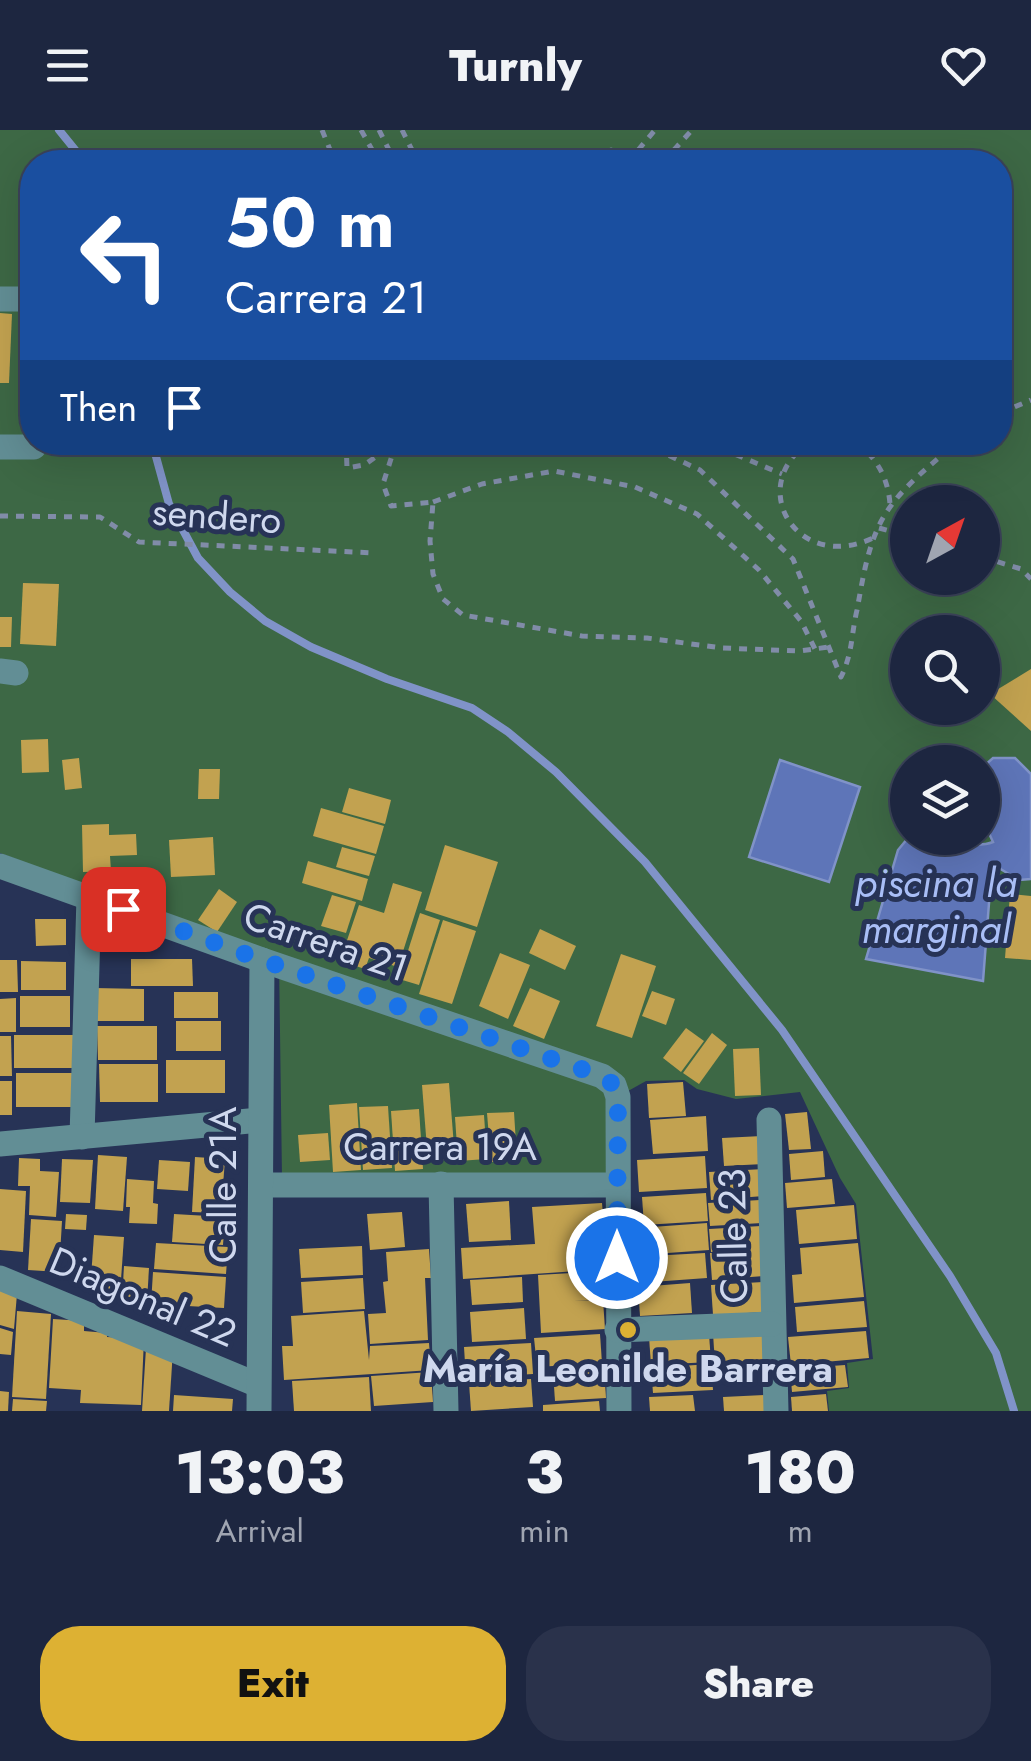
<!DOCTYPE html>
<meta charset="utf-8">
<style>
:root{--surface:#1d2640;--page:#2a324b;--text:#f1f3f6;--muted:#a0a5b1;--line:#3b4359;--accent:#ddb133}
body{margin:0;font-family:Jost,sans-serif;background:var(--page);color:var(--text);height:100vh;display:flex;flex-direction:column;font-size:38px;white-space:nowrap}
*{box-sizing:border-box;margin:0}
p{font-size:32px;color:var(--muted)}
.icon{flex:none;width:55px;height:55px;fill:none;stroke:currentColor;stroke-width:2;stroke-linecap:round;stroke-linejoin:round}
.map{position:relative;height:1281px;overflow:hidden}
.panel{display:flex;flex-direction:column;background:var(--surface);flex:1}
.panel>*{flex:none}
.hud{position:absolute;left:20px;top:20px;width:992px;height:305px;border-radius:40px;box-shadow:0 10px 40px #0002,0 0 0 2px var(--line);background:#1a4fa0;color:#fff;overflow:hidden}
.needle{width:65px;rotate:40deg}
.fabs{position:absolute;left:890px;top:355px;display:grid;gap:20px}
.fabs a{display:grid;place-items:center;width:110px;height:110px;border-radius:50%;background:var(--surface);box-shadow:0 10px 40px #0002,0 0 0 2px var(--line);font-size:50px}
.pin{position:absolute;display:grid;place-items:center;width:85px;height:85px;color:#fff;margin:-42px;border-radius:20px;box-shadow:0 5px 15px #0006}
.me{position:absolute;width:110px;margin:-55px;rotate:0deg;stroke-linejoin:round;filter:drop-shadow(0 0 8px #0008)}
.turn{display:flex;align-items:center;gap:35px;height:210px;padding:0 40px;font-size:45px}
.turn .icon{width:130px;height:130px;stroke-width:2.5}
.turn b{display:block;font-size:70px;line-height:85px}
.then{display:flex;align-items:center;height:95px;padding:0 40px;background:#0003;gap:20px;font-size:38px}
.eta{display:flex;justify-content:space-evenly;align-items:center;height:170px;text-align:center}
.eta b{font-size:60px;font-weight:800;line-height:70px}
.action{display:flex;gap:20px;margin-top:auto;padding:20px 40px}
.action a{flex:1;height:115px;border-radius:40px;background:var(--accent);color:#111;font-size:40px;font-weight:800;line-height:115px;text-align:center}
.action a+a{background:var(--page);color:var(--text)}
header{display:flex;justify-content:space-between;align-items:center;height:130px;padding:0 40px;background:var(--surface);font-size:45px;font-weight:800}
.map>svg:first-child{display:block}
.green{fill:#3d6845;fill-rule:evenodd}
.water{fill:#5e75b8;stroke:#8093c8;stroke-width:2.5}
.lines{fill:none;stroke-linecap:round;stroke-linejoin:round}
.stream{stroke:#8093c8;stroke-width:8}
.building{fill:#c2a250}
.path{stroke:#818ca8;stroke-width:5;stroke-dasharray:8 8;stroke-linecap:butt}
.minor{stroke:#628e95;stroke-width:25}
.route{stroke:#1a73e8;stroke-width:18;stroke-dasharray:0 32.4}
.poi-dot{fill:#ddb133;stroke:#273356;stroke-width:4}
.labels{text-anchor:middle;stroke-width:10;stroke-linejoin:round;paint-order:stroke}
.street-label{font-size:38px;fill:#cfd8ee;stroke:#273356}
.poi-label{font-size:38px;font-weight:bold;fill:#cfd8ee;stroke:#273356}
.water-label{font-size:40px;font-style:italic;fill:#a9bef6;stroke:#273356}
</style>
<header><svg class="icon" aria-label="menu" viewBox="0 0 24 24"><path d="M4 6h16M4 12h16M4 18h16"/></svg>Turnly<svg class="icon" aria-label="heart" viewBox="0 0 24 24"><path d="M12 20l-8-8c-3-5 5-10 8-4 3-6 11-1 8 4z"/></svg></header>
<div class="map">
<svg width="1031" height="1281" viewBox="0 0 1031 1281">
<rect width="100%" height="100%" fill="#273356"/>
<path class="green" d="M0,0H1031V1281H829L827,1261L849,1258L847,1233L873,1229L856,1074L840,1048L800,962L736,969L697,959L684,950L646,951L612,970L609,1049L282,1048L279,829L0,723ZM32,32H1000V312H32ZM908,372H982V448H908ZM908,502H982V578H908ZM908,632H982V708H908Z"/>
<g class="water">
<path d="M993,628H1015L1031,644V749L1019,750L992,734L983,851L866,829L898,720L908,708C934,707 974,720 993,712L983,690V637Z"/>
<path d="M780,630L860,657L829,752L749,727Z"/>
</g>
<g class="lines">
<g class="stream">
<path d="M59,0L85,32"/>
<path d="M152,312L169,374L198,428L230,462L265,491L311,517L387,549L472,578L508,602L556,642L645,732L782,900L950,1146L996,1223L1014,1281"/>
</g>
</g>
<g class="building">
<path d="M0,183L12,184L9,253H0Z"/>
<path d="M23,453L59,454L56,516L20,514Z"/>
<path d="M0,487H12L11,517H0Z"/>
<path d="M1031,539V601L990,564Z"/>
<path d="M48,609L49,642L22,643L21,610Z"/>
<path d="M79,628L82,658L65,660L62,630Z"/>
<path d="M199,639H220L219,669H198Z"/>
<path d="M349,658L391,670L385,694L342,682Z"/>
<path d="M321,678L384,696L376,724L313,706Z"/>
<path d="M109,694V705L136,704L137,725L110,726L111,741L83,742L82,695Z"/>
<path d="M213,707L215,745L171,747L169,710Z"/>
<path d="M445,715L498,732L477,797L425,780Z"/>
<path d="M342,717L375,726L369,746L336,737Z"/>
<path d="M308,731L368,749L362,771L302,753Z"/>
<path d="M393,753L422,762L398,837L369,828L365,839L340,831L359,775L384,783Z"/>
<path d="M219,759L237,772L217,802L198,790Z"/>
<path d="M1010,764L1031,766V830L1005,828Z"/>
<path d="M332,765L356,772L346,803L321,796Z"/>
<path d="M420,783L440,790L419,855L399,849Z"/>
<path d="M35,789H66V815L36,816Z"/>
<path d="M443,790L476,801L452,874L419,864Z"/>
<path d="M540,799L576,816L565,840L529,823Z"/>
<path d="M500,823L530,835L508,889L479,876Z"/>
<path d="M621,824L656,836L632,908L596,896Z"/>
<path d="M131,829H192L193,856H131Z"/>
<path d="M0,830H17L18,862H0Z"/>
<path d="M21,831L66,832V860H21Z"/>
<path d="M94,858L144,859V891H94Z"/>
<path d="M530,858L560,871L544,909L513,896Z"/>
<path d="M652,861L675,869L666,895L642,886Z"/>
<rect x="174" y="862" width="44" height="26"/>
<rect x="20" y="866" width="50" height="31"/>
<path d="M16,868V902H0V869Z"/>
<rect x="176" y="891" width="45" height="30"/>
<path d="M97,896H157V930H98Z"/>
<path d="M686,898L704,911L681,942L663,928Z"/>
<path d="M712,903L727,915L699,954L683,943Z"/>
<path d="M14,905H73L74,938H14Z"/>
<path d="M0,906H11L12,946H0Z"/>
<path d="M759,918L761,965L735,966L733,919Z"/>
<rect x="166" y="930" width="59" height="33"/>
<path d="M99,934H158V972H100Z"/>
<rect x="16" y="943" width="57" height="34"/>
<rect x="0" y="951" width="12" height="34"/>
<path d="M683,952L686,986L649,988L647,954Z"/>
<path d="M449,953L455,1029L428,1031L422,955Z"/>
<path d="M357,973L361,1040L333,1042L329,975Z"/>
<path d="M388,976L392,1038L363,1040L359,977Z"/>
<path d="M419,979L423,1039L395,1041L391,981Z"/>
<path d="M514,982L517,1030L491,1032L487,983Z"/>
<path d="M807,982L811,1019L789,1020L785,984Z"/>
<path d="M484,985L487,1029L458,1031L455,987Z"/>
<path d="M706,986L708,1021L653,1024L650,990Z"/>
<path d="M328,1003L330,1030L300,1032L298,1005Z"/>
<path d="M762,1006L764,1034L724,1036L722,1008Z"/>
<path d="M823,1021L825,1047L791,1050L789,1024Z"/>
<path d="M98,1025L127,1027L123,1081L95,1079Z"/>
<path d="M705,1026L707,1058L639,1062L637,1030Z"/>
<path d="M195,1027L225,1029L221,1083L192,1082Z"/>
<path d="M19,1028L40,1029V1041L59,1042L56,1087L29,1085L30,1056H18Z"/>
<path d="M62,1029L93,1030L90,1073L60,1072Z"/>
<path d="M159,1030L190,1032L188,1061L157,1059Z"/>
<path d="M764,1039L765,1066L711,1070L709,1042Z"/>
<path d="M127,1049L154,1051L153,1073L158,1074L157,1094L129,1093L130,1077H126Z"/>
<path d="M832,1049L835,1074L787,1078L785,1053Z"/>
<path d="M0,1059L26,1061L23,1122L0,1120Z"/>
<path d="M706,1063L708,1091L644,1095L642,1067Z"/>
<path d="M760,1070L762,1093L710,1096L708,1073Z"/>
<path d="M509,1071L511,1110L469,1112L466,1074Z"/>
<path d="M602,1073L605,1108H593L604,1109L606,1139L463,1149L461,1118L535,1114L532,1077Z"/>
<path d="M854,1075L857,1109L799,1114L796,1080Z"/>
<path d="M402,1082L405,1117L370,1120L367,1084Z"/>
<path d="M66,1084L87,1085L86,1100L65,1099Z"/>
<path d="M174,1084L225,1087L223,1115L172,1112Z"/>
<path d="M31,1089L62,1091L59,1142L28,1140Z"/>
<path d="M707,1093L709,1120L654,1124L652,1097Z"/>
<path d="M761,1096L765,1146L712,1150L710,1123L724,1122H711L709,1099Z"/>
<path d="M94,1105L124,1107L120,1164L90,1162Z"/>
<path d="M156,1113L228,1117L226,1144L154,1139Z"/>
<path d="M858,1113L864,1167L794,1173L792,1145L802,1144L800,1118Z"/>
<path d="M362,1116L363,1145L301,1148L299,1119Z"/>
<path d="M429,1119L431,1148H425L428,1210L370,1214L368,1184L386,1183L383,1152L388,1151L386,1122Z"/>
<path d="M705,1123L707,1148L652,1152L650,1126Z"/>
<path d="M124,1136L149,1138L147,1172L122,1170Z"/>
<path d="M606,1141L608,1169L574,1171L603,1170L605,1199L541,1203L538,1145Z"/>
<path d="M153,1142L226,1147L224,1178L151,1174Z"/>
<path d="M522,1147L523,1172L472,1175L470,1150Z"/>
<path d="M363,1148L365,1179L303,1183L301,1152Z"/>
<path d="M763,1152L765,1182L713,1185L711,1155Z"/>
<path d="M690,1153L692,1183L640,1186L638,1157Z"/>
<path d="M0,1157L17,1164L14,1199L0,1195Z"/>
<path d="M864,1171L867,1197L797,1202L795,1177Z"/>
<path d="M524,1178L526,1209L472,1212L470,1182Z"/>
<path d="M17,1181L51,1184L46,1269L12,1267Z"/>
<path d="M364,1181L369,1230L370,1216L429,1213L431,1240L284,1250L282,1216H293L291,1186Z"/>
<path d="M53,1189L84,1191V1201L107,1203V1207L144,1209L141,1275L80,1273L81,1260L49,1258Z"/>
<path d="M0,1198L13,1202L11,1225L0,1224Z"/>
<path d="M769,1199L771,1230L715,1234L713,1203Z"/>
<path d="M866,1201L869,1228L791,1235L788,1207Z"/>
<path d="M600,1204L602,1233L537,1237L534,1208Z"/>
<path d="M709,1204L711,1232L651,1235L649,1207Z"/>
<path d="M531,1213L533,1244L466,1248L464,1217Z"/>
<path d="M146,1218L173,1220L169,1281H142Z"/>
<path d="M711,1234L713,1260L653,1263L651,1238Z"/>
<path d="M845,1235L848,1257L792,1262L790,1239Z"/>
<path d="M604,1238L606,1268L555,1271L553,1242Z"/>
<path d="M431,1242L433,1272L374,1276L371,1246Z"/>
<path d="M369,1247L371,1281H294L292,1251Z"/>
<path d="M531,1249L533,1277L471,1281L469,1253Z"/>
<path d="M0,1261L9,1262L8,1281H0Z"/>
<path d="M826,1264L828,1281H792L791,1267Z"/>
<path d="M174,1265L233,1269L232,1281H173Z"/>
<path d="M693,1265L695,1281H650L649,1267Z"/>
<path d="M766,1265L767,1281H724L723,1267Z"/>
<path d="M13,1269L47,1271L46,1281H12Z"/>
<path d="M599,1271L600,1281H543V1275Z"/>
</g>
<g class="lines">
<g class="path">
<path d="M322,0L335,32"/>
<path d="M361,0L379,32"/>
<path d="M379,0L395,32"/>
<path d="M402,0L418,32"/>
<path d="M592,32L598,25L611,20L631,29"/>
<path d="M628,32L655,0"/>
<path d="M663,32L692,0"/>
<path d="M1000,283L1031,270"/>
<path d="M346,312L347,338L364,335L396,313"/>
<path d="M640,312L700,340L793,429L841,547C853,522 851,505 857,480C863,448 868,411 886,383C903,356 933,333 958,312"/>
<path d="M706,312L782,344"/>
<path d="M810,312C745,354 795,444 873,408"/>
<path d="M856,312C877,328 888,348 890,374"/>
<path d="M396,313L383,354L391,376L433,372L430,411L433,444L443,469L463,485L582,506L647,508L722,518L799,521L829,517"/>
<path d="M433,372L482,354L554,341L635,357L697,384L759,440L801,491L815,519"/>
<path d="M0,386L100,387L139,412L375,423"/>
<path d="M879,398L908,406"/>
<path d="M982,427L1021,439L1031,449"/>
</g>
<g class="minor">
<path d="M0,169H24"/>
<path d="M0,317H34"/>
<path d="M0,541L16,543"/>
<path d="M0,736L262,830L602,946L614,955L618,967L619,1281"/>
<path d="M769,990L776,1281"/>
<path d="M82,1007L89,767"/>
<path d="M0,1014L260,990"/>
<path d="M441,1054L446,1281"/>
<path d="M262,1055H617"/>
<path d="M0,1148L258,1255"/>
<path d="M617,1200L772,1194"/>
<path d="M259,1281L262,830"/>
</g>
</g>
<g class="lines">
<path class="route" d="M123,779L262,830L602,946L614,955L618,967L617,1128"/>
</g>
<circle class="poi-dot" cx="628" cy="1200" r="10"/>
<g class="labels">
<g class="street-label">
<text transform="translate(217 386) rotate(4)" y="13">sendero</text>
<text transform="translate(326 812) rotate(19)" y="13">Carrera 21</text>
<text x="440" y="1030">Carrera 19A</text>
<text transform="translate(223 1055) rotate(-90)" y="13">Calle 21A</text>
<text transform="translate(733 1106) rotate(-91)" y="13">Calle 23</text>
<text transform="translate(143 1167) rotate(23)" y="13">Diagonal 22</text>
</g>
<g class="poi-label">
<text x="628" y="1252">María Leonilde Barrera</text>
</g>
<g class="water-label">
<text x="936" y="767">piscina la<tspan x="936" dy="46">marginal</tspan></text>
</g>
</g>
</svg>
<div class="fabs">
<a><svg class="needle" viewBox="-14 -14 28 28"><path d="M0-13l5 13h-10z" fill="#e53935"/><path d="M0 13l5-13h-10z" fill="#a0a5b1"/></svg></a>
<a><svg class="icon" aria-label="search" viewBox="0 0 24 24"><circle cx="10" cy="10" r="6"/><path d="M15 15l6 6"/></svg></a>
<a><svg class="icon" aria-label="layers" viewBox="0 0 24 24"><path d="M12 4l9 5-9 5-9-5zM3 14l9 5 9-5"/></svg></a>
</div>
<div class="pin" style="left:123px;top:779px;background:#d93025"><svg class="icon" aria-label="arrive" viewBox="0 0 24 24"><path d="M6 21V4h12l-3 4 3 4H6"/></svg></div>
<svg class="me" style="left:617px;top:1128px" viewBox="-20 -20 40 40"><circle r="17" fill="#1a73e8" stroke="#fff" stroke-width="3"/><path d="M0-11L8 9 0 5-8 9z" fill="#fff"/></svg>
<div class="hud">
<div class="turn"><svg class="icon" aria-label="left" viewBox="0 0 24 24"><path d="M17 20v-9H6M10 6l-5 5 5 5"/></svg><div><b>50 m</b>Carrera 21</div></div>
<div class="then">Then<svg class="icon" aria-label="arrive" viewBox="0 0 24 24"><path d="M6 21V4h12l-3 4 3 4H6"/></svg></div>
</div>
</div>
<section class="panel">
<div class="eta">
<div><b>13:03</b><p>Arrival</p></div>
<div><b>3</b><p>min</p></div>
<div><b>180</b><p>m</p></div>
</div>
<div class="action"><a>Exit</a><a>Share</a></div>
</section>
